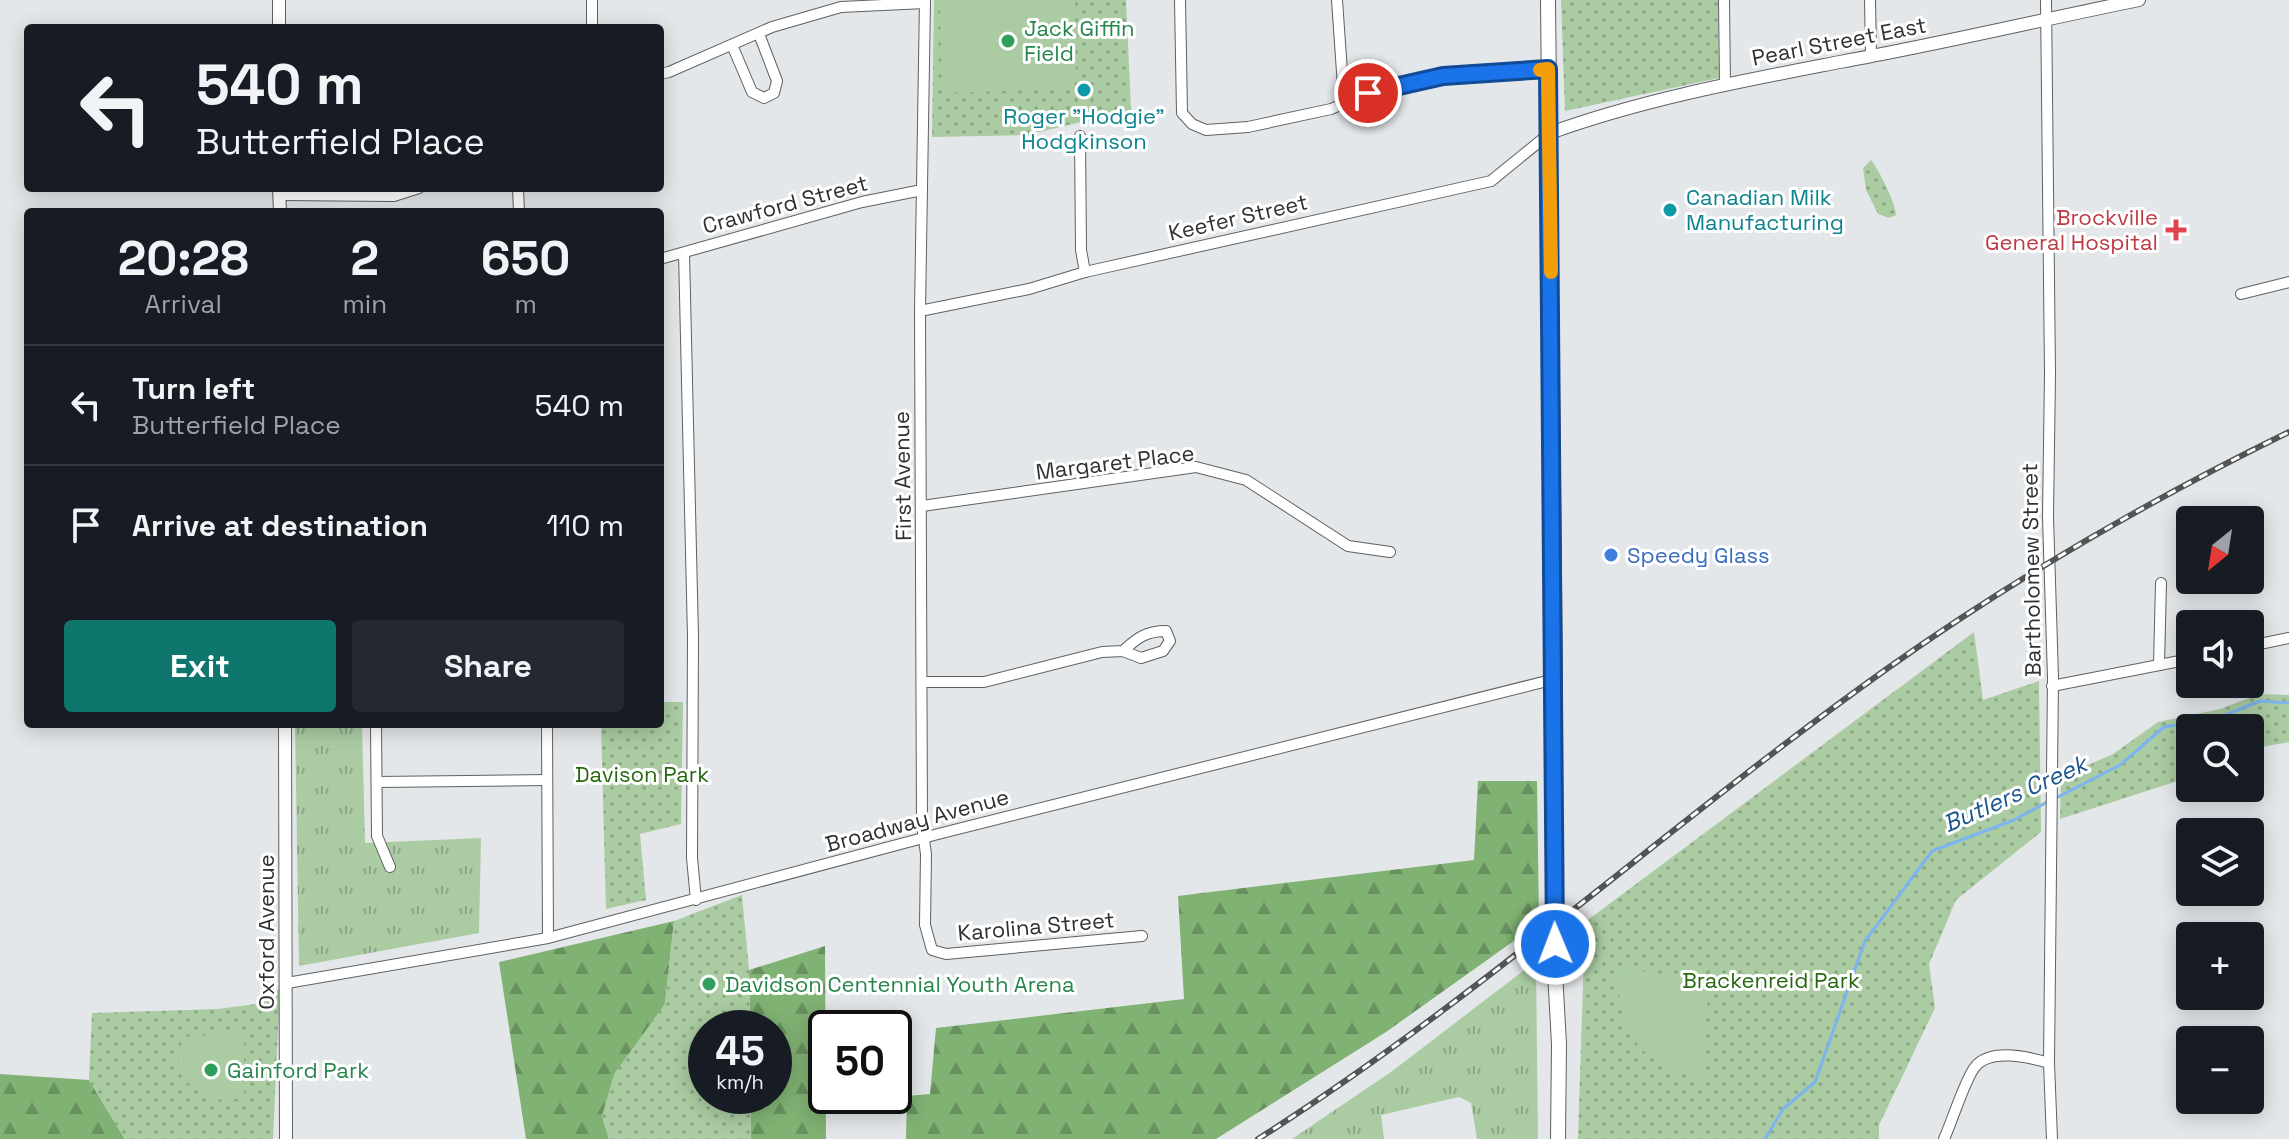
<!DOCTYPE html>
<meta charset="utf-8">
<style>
:root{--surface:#171b24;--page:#242831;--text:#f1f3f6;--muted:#9ea1a6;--line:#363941;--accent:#0f766e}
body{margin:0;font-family:"Space Grotesk",sans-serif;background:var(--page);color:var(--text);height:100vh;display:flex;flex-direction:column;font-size:30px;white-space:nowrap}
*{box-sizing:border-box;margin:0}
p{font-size:26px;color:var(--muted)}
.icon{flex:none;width:44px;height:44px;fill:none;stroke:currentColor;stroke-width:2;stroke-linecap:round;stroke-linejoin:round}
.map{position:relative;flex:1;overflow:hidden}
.side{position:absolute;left:24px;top:208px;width:640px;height:520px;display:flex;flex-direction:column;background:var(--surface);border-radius:8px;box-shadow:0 4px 20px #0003}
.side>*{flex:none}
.banner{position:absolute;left:24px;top:24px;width:640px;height:168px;border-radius:8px;box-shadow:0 4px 20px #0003;background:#171b24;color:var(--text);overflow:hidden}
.needle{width:52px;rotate:210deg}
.tools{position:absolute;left:2176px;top:506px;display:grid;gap:16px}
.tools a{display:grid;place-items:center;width:88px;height:88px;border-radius:8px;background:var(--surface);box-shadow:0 4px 20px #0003;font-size:40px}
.speed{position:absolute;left:688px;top:1010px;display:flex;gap:16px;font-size:40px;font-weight:700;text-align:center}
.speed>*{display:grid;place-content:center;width:104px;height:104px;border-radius:50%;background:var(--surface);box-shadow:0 4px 20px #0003;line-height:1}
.speed small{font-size:20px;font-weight:400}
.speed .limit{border:4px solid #111;border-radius:12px;background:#fff;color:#111}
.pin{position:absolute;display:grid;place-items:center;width:68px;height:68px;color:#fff;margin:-34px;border:4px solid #fff;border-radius:50%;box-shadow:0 2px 8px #0007}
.me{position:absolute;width:88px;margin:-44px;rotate:359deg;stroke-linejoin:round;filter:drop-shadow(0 0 6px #0008)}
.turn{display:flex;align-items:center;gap:28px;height:168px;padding:0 40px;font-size:36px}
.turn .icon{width:104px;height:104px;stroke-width:2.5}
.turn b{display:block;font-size:56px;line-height:68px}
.eta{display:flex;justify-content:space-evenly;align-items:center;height:136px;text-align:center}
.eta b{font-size:48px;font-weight:700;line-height:56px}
.action{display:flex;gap:16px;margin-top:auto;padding:16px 40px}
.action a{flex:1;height:92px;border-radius:8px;background:var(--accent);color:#fff;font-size:32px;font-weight:700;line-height:92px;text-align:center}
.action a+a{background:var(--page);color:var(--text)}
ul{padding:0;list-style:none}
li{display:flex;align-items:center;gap:24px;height:120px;padding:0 40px;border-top:2px solid var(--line)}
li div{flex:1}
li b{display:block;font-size:30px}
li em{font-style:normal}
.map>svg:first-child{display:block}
.grass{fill:url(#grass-tufts)}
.forest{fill:url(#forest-firs)}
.park{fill:url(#park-dots)}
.pitch{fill:#abcca3}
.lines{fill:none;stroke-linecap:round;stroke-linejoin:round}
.stream{stroke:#7cb4f0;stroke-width:3}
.minor-casing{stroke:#5e6062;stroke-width:12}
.tertiary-casing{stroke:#5e6062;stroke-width:14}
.secondary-casing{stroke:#5e6062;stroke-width:16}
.minor{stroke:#fff;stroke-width:10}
.tertiary{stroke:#fff;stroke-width:12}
.secondary{stroke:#fff;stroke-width:14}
.rail-casing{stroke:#525455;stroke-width:6}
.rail{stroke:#fff;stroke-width:3;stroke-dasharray:9;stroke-linecap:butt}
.secondary-bridge-casing{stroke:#5e6062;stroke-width:16;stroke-linecap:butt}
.secondary-bridge{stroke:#fff;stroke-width:14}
.route-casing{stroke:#114b97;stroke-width:20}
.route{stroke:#1a73e8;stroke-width:14}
.slow{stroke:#f59e0b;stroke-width:14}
.leisure-dot{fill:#2e9e5b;stroke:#fff;stroke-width:3}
.culture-dot{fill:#0f9aa8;stroke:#fff;stroke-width:3}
.health-dot{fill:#e0444e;stroke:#fff;stroke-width:3}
.shop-dot{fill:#3f7fe0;stroke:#fff;stroke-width:3}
.labels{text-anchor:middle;stroke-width:6;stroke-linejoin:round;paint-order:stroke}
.leisure-label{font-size:22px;fill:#27864d;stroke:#fff;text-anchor:start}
.street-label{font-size:22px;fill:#2f3031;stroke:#fff}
.culture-label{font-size:22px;fill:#0d838f;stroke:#fff}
.health-label{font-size:22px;fill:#be3a42;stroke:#fff;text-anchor:end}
.shop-label{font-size:22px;fill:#366cbe;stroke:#fff;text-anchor:start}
.park-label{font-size:22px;fill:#266710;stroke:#fff}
.water-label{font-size:24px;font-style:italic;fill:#1c568d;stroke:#fff}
</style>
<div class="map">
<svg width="2289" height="1139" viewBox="0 0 2289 1139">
<defs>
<pattern id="grass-tufts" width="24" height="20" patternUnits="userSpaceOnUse" patternTransform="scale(2)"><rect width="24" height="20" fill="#abcca3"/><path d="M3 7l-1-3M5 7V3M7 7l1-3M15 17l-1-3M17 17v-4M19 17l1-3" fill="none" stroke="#8ca685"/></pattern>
<pattern id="forest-firs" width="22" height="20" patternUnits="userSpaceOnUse" patternTransform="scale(2)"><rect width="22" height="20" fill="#80b273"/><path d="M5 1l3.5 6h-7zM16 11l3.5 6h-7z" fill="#69915f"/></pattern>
<pattern id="park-dots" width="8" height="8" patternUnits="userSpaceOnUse" patternTransform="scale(2)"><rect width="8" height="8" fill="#abcca3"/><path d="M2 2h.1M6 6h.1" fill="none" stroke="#8ca685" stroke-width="1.8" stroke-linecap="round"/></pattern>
</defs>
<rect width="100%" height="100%" fill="#e4e7e9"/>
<g class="grass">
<path d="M295,724H362L365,843L481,838L479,933L299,966Z"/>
<path d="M1536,961L1538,1139H1477L1471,1103L1459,1097L1381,1115L1384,1139H1292L1391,1072Z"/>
</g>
<g class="forest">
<path d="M1478,781H1537L1539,923L1386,1032L1216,1139H906L907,1096L930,1094L936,1028L1184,999L1178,896L1474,860Z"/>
<path d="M674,921L665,1004L641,1038L602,1116L609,1139H526L499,962Z"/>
<path d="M825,946L826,1139H751V1096H774V1028H750L749,970Z"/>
<path d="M0,1074L89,1080L125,1139H0Z"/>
</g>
<g class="park">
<path d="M934,0H1126L1131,110L1027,135L932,137Z"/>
<path d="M1561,0H1718L1719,78L1565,111Z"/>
<path d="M1871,160C1879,170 1895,202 1896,215L1889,218L1878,214L1866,190L1863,168Z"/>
<path d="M1974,632L1983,700L2039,681L2041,832L1956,900L1929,964L1935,1008L1879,1125V1139H1578L1585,922Z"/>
<path d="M2259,694L2289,695V742L2250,749V728H2190V777L2060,819L2061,777L2113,754L2158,722L2220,709Z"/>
<path d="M660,702H683L681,824L640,834L646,900L606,909L601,724H660Z"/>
<path d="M742,895L749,970L750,1028H706V1096H751V1139H609L602,1116L614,1074L665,1004L674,921Z"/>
<path d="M280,988L273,1139H125L89,1080L92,1013L217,1009L256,1004Z"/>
</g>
<g class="pitch">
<path d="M940,0H1075L1076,82L1067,89L942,93Z"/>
<path d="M1616,968L1709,979L1702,1078C1634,1061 1622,1036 1616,968Z"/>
<path d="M244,1033V1098C212,1103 201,1098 179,1073V1053L183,1037Z"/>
</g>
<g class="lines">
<g class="stream">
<path d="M2054,799L2120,765L2164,727L2215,719L2260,701L2289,703"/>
<path d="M1765,1139L1783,1109L1815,1082L1865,941L1932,851L2014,820L2047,802"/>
</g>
<g class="minor-casing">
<g id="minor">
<path d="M592,0V28"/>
<path d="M925,0L920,311L922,825L926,854L925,925L932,950L946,954L1142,936"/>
<path d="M1180,0L1182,113L1192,124L1206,130L1248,127L1331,109L1368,93L1443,76L1548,69"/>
<path d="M1337,0L1344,101"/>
<path d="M1724,0L1725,85"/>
<path d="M1870,0L1871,56"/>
<path d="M2046,0L2050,374L2048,517L2053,678L2049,1063L2052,1139"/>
<path d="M732,45L752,92L764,98L774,93L777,81L759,34"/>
<path d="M660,74L669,72L772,27L841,7L925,3"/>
<path d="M1080,136L1081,250L1085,272"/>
<path d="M518,188L519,212"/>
<path d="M279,195L394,196L419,188"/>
<path d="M684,253L693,637L692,858L696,900"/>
<path d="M660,259L862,202L922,190"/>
<path d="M2241,294L2289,282"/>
<path d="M920,311L1029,289L1085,272L1491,181L1550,133"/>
<path d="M922,506L1196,467L1246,480L1348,546L1390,552"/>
<path d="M2250,646L2289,638"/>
<path d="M2159,665L2161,583"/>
<path d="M924,682H984L1102,652L1123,651L1141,658L1163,651L1170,641L1166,631C1146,631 1137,638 1123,651"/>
<path d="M2052,686L2190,659"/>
<path d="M376,724L377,836L390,867"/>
<path d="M547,724L548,938"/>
<path d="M377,782L547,780"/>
<path d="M287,983L548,938L938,834L1555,679"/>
<path d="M1944,1139C1951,1124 1966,1077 1975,1067C1990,1048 2029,1057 2049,1063"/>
</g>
</g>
<g class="tertiary-casing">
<g id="tertiary">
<path d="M279,0V28"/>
<path d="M1550,133C1644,99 1742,81 1840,62C1940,44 2040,20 2139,0"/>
<path d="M279,188L280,212"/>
<path d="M285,724L286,1139"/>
</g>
</g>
<g class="secondary-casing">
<g id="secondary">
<path d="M1548,0L1555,679L1554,890"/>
<path d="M1555,972L1559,1044L1558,1139"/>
</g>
</g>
<use href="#minor" class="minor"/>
<use href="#tertiary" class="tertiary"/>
<use href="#secondary" class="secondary"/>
<g class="rail-casing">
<path id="rail" d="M1258,1139C1480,998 1674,820 1888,668C2015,578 2150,500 2289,432"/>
</g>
<use href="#rail" class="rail"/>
<g class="secondary-bridge-casing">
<path id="secondary-bridge" d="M1554,890L1555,972"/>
</g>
<use href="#secondary-bridge" class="secondary-bridge"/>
</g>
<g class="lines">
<g class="route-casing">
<path id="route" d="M1368,93L1443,76L1548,69L1555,944"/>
</g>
<use href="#route" class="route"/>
<path class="slow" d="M1540,70L1548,69L1551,272"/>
</g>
<g class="leisure-dot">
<circle cx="1008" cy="41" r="8"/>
<circle cx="709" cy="984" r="8"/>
<circle cx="211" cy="1070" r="8"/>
</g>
<g class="culture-dot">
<circle cx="1084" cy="90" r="8"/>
<circle cx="1670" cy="210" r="8"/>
</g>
<path class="health-dot" d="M2172 218h8v8h8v8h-8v8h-8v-8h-8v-8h8z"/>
<circle class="shop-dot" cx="1611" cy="555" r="8"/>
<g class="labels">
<g class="leisure-label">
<text x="1024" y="36">Jack Giffin<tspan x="1024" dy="25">Field</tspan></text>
<text x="725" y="992">Davidson Centennial Youth Arena</text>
<text x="227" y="1078">Gainford Park</text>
</g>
<g class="street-label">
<text transform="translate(1839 41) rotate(-11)" y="8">Pearl Street East</text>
<text transform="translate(785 204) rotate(-15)" y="8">Crawford Street</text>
<text transform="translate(1238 217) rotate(-13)" y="8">Keefer Street</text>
<text transform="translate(1115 462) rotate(-7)" y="8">Margaret Place</text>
<text transform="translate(902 476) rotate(-91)" y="8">First Avenue</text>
<text transform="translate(2031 570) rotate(-91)" y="8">Bartholomew Street</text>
<text transform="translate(917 820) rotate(-15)" y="8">Broadway Avenue</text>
<text transform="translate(1036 926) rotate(-5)" y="8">Karolina Street</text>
<text transform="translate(266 932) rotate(-90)" y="8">Oxford Avenue</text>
</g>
<g class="culture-label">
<text x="1084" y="124">Roger "Hodgie"<tspan x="1084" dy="25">Hodgkinson</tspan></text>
<text x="1686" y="205" text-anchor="start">Canadian Milk<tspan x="1686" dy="25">Manufacturing</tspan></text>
</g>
<g class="health-label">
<text x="2158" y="225">Brockville<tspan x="2158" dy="25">General Hospital</tspan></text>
</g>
<g class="shop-label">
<text x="1627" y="563">Speedy Glass</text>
</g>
<g class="park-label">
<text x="642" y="782">Davison Park</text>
<text x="1771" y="988">Brackenreid Park</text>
</g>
<g class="water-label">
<text transform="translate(2015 794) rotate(-24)" y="8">Butlers Creek</text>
</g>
</g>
</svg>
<div class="tools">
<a><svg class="needle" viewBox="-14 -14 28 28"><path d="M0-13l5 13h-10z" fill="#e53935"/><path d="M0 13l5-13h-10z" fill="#9ea1a6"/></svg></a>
<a><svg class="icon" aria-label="sound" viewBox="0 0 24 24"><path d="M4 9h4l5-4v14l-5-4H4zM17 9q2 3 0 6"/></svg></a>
<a><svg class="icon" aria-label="search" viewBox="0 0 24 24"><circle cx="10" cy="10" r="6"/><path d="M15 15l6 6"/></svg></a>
<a><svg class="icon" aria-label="layers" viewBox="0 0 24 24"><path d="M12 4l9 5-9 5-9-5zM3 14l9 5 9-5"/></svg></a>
<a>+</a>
<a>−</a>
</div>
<div class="speed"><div>45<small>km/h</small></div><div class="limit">50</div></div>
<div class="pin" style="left:1368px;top:93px;background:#d93025"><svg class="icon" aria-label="arrive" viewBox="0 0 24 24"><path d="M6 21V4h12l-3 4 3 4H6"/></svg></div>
<svg class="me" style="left:1555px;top:944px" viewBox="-20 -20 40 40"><circle r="17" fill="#1a73e8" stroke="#fff" stroke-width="3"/><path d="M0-11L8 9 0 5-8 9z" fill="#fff"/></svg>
<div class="banner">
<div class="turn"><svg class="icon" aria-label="left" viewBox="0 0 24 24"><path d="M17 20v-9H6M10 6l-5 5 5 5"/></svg><div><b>540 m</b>Butterfield Place</div></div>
</div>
<section class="side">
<div class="eta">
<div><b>20:28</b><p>Arrival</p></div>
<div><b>2</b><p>min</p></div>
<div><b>650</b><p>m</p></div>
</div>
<ul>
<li><svg class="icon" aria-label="left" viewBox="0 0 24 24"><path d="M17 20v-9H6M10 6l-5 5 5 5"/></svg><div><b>Turn left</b><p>Butterfield Place</p></div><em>540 m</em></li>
<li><svg class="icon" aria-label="arrive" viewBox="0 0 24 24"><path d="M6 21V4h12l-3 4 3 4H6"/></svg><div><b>Arrive at destination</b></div><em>110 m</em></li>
</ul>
<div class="action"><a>Exit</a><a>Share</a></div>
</section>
</div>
